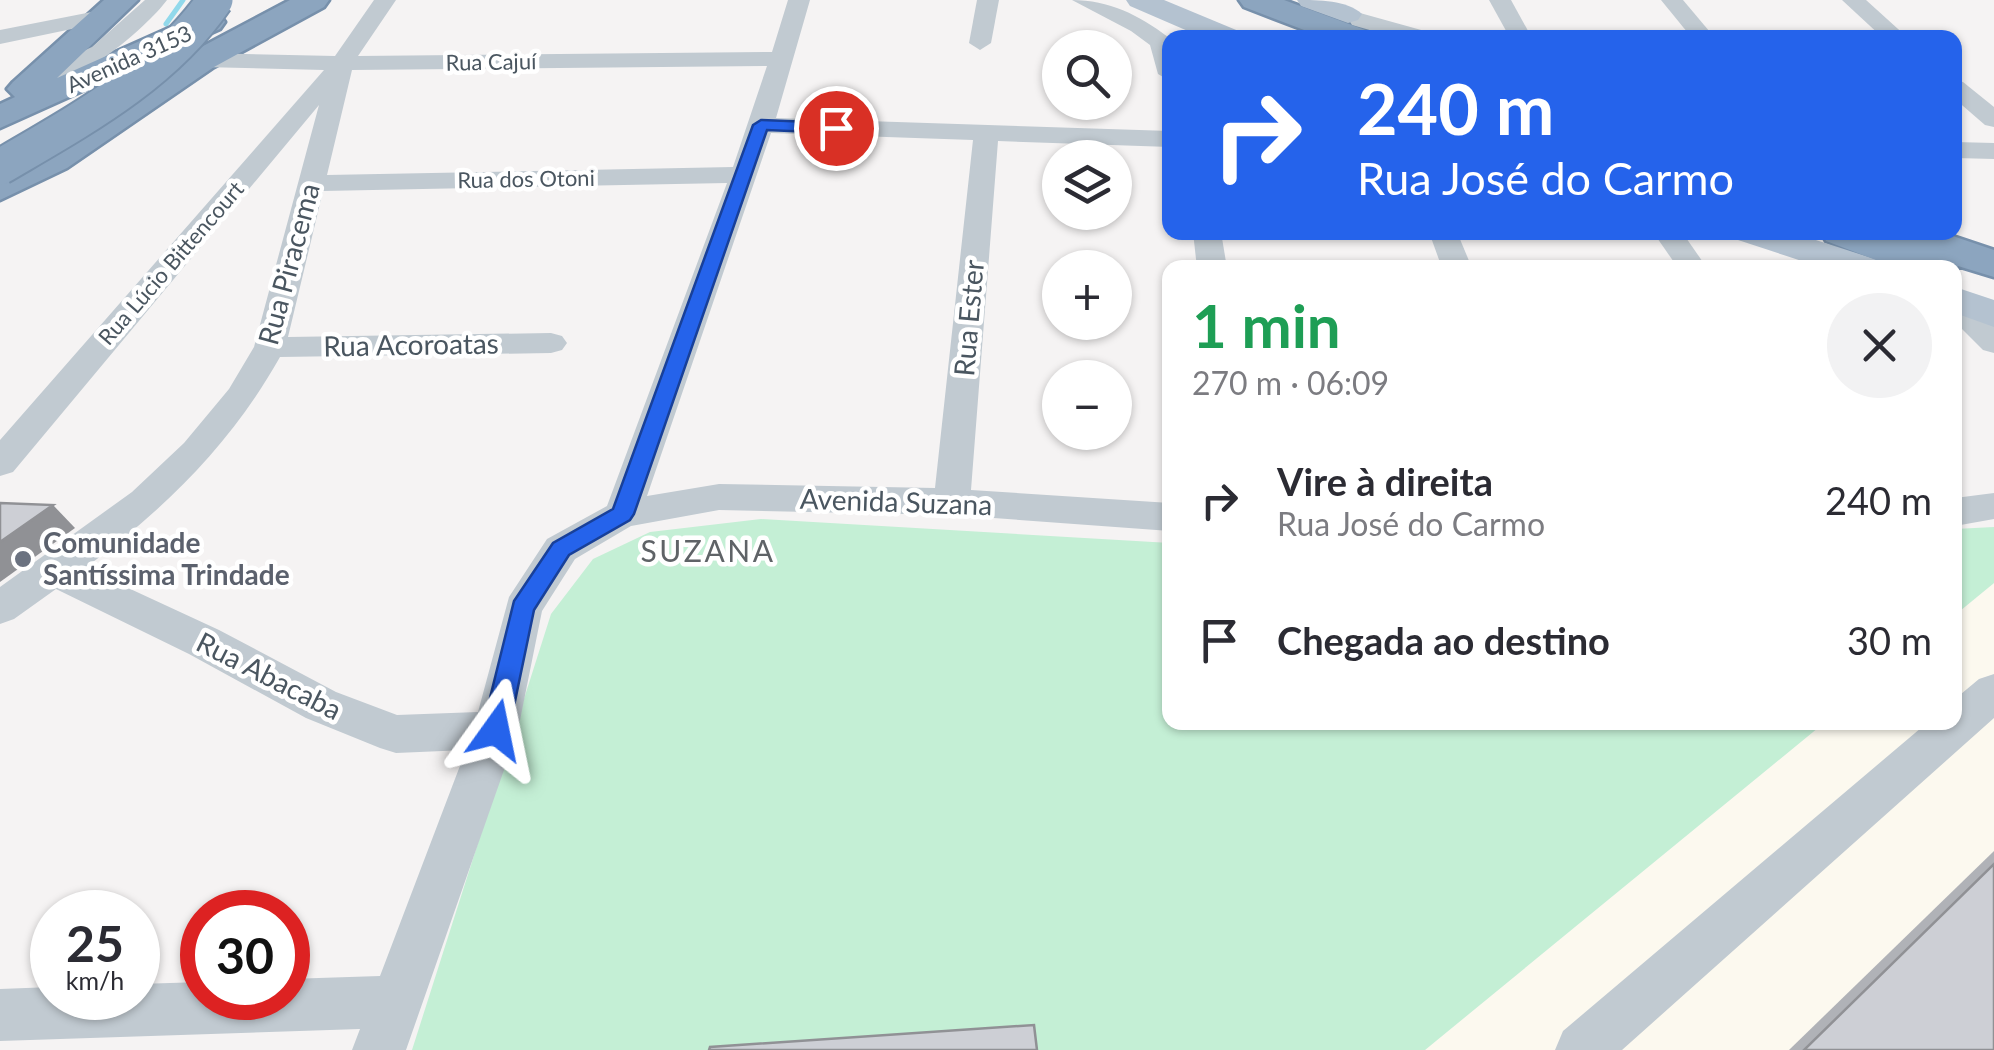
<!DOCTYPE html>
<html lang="pt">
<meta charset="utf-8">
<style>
:root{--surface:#fff;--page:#f2f2f3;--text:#2b2b33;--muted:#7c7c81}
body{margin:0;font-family:Lato,sans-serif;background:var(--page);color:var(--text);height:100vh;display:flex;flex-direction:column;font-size:38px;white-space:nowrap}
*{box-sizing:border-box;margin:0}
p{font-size:32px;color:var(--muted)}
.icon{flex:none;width:55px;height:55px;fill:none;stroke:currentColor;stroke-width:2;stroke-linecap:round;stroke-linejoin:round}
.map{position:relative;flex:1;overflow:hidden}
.side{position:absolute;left:1162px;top:260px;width:800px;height:470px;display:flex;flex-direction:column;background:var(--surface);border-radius:20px;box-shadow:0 2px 8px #0004}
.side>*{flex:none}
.hud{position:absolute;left:1162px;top:30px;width:800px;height:210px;border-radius:20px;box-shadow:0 2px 8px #0004;background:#2563eb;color:#fff;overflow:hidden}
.buttons{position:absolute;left:1042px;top:30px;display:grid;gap:20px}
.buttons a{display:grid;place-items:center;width:90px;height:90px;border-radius:50%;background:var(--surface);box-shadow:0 2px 8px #0004;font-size:50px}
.speed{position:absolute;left:30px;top:890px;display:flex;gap:20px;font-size:50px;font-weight:700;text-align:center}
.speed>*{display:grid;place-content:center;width:130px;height:130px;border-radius:50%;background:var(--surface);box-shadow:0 2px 8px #0004;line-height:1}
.speed small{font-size:25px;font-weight:400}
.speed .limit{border:15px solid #d22;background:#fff;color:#111}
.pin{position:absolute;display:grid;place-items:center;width:85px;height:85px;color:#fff;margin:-42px;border:5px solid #fff;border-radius:50%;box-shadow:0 2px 10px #0007}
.me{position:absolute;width:110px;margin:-55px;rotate:12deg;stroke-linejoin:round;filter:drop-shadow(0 0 8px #0008)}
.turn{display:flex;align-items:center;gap:35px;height:210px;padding:0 30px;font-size:45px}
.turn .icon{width:130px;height:130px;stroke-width:2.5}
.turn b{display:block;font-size:70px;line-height:85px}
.round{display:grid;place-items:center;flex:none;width:105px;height:105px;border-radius:52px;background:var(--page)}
.head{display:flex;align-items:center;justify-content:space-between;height:170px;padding:0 30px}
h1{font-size:60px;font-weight:700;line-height:75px;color:#1e9e55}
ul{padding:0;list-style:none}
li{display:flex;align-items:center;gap:30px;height:140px;padding:0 30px}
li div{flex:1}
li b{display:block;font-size:38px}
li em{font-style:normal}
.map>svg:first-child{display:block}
.commercial{fill:#fcf9ef}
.green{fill:#c4efd5}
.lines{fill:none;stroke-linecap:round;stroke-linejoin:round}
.stream{stroke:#92d9eb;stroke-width:5}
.highway-casing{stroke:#7790ab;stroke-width:5}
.minor{fill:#c1cad1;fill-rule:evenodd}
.major{fill:#b4c2d0;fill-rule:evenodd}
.highway{fill:#8ca5bf;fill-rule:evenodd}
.highway-bridge-casing{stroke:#7790ab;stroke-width:39;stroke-linecap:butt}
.highway-bridge{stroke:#8ca5bf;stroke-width:35}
.wall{fill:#b0b2b7}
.shaded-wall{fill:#909195}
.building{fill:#cdcfd5;stroke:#909195;stroke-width:2.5}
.route{fill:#2563eb;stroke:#184099;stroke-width:2.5}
.worship-dot{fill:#6b7280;stroke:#fff;stroke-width:4}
.labels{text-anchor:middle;stroke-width:9;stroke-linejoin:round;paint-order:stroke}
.far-street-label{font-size:22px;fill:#4a5660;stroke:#fff}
.street-label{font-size:28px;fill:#4a5660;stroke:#fff}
.worship-label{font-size:28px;font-weight:bold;fill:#5b616d;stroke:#fff;text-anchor:start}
.neighbourhood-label{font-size:30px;letter-spacing:2.5px;fill:#5f6367;stroke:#fff}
</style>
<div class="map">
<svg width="1994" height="1050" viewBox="0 0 1994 1050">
<rect width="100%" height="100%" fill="#f5f3f3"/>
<path class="commercial" d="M1994,583V1050H1425L1824,723L1955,722V615Z"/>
<g class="green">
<path d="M761,519L1170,543V722L1824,723L1425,1050H412L551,614L593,559L650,532Z"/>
<path d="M1994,527V583L1955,615V529Z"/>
</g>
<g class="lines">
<path class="stream" d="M166,24L183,0"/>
<g class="highway-casing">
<g id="highway">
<path d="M104,0H138L57,78L198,15H220L225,22L220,29L0,128V104L15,97L7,89L13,82Z"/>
<path d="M290,0H329L324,7L214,67L67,168L0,200V172L39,152L190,53Z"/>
<path d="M1239,0H1284L1368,31L1372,38H1325L1244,7Z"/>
<path d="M1821,232H1941L1994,250V277L1958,266L1955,275V268H1897L1826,241Z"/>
</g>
</g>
<g class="minor">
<path d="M145,0H167C144,31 62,99 22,89L18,84L22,79L92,47Z"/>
<path d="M374,0H396L358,56L772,52L788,0H810L776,118L1170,131V147L998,141L971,490L1170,503V531L952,515L719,510L631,526L575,559L542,611L518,730L406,1050H352L360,1029L0,1041V989L52,987V998H138V984L202,982V998H288V979L380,976L466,750L396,753L380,748L306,718L189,654L56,589L14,619L0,624V587L132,492L184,443L229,389L254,347L319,105L13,472L0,476V440L324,70L202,67L190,60L202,53L335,56ZM767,66L733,167L327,175L352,70ZM771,133L973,140L935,488L719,484L647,496ZM727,183L607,506L547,539L509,597L478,712L397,715L336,692L219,630L85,568C165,509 231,444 280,357L551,353L562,350L567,343L562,336L551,333L288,337L323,191Z"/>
<path d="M977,0H999L991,43L980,50L969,43Z"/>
<path d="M1072,0C1109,0 1139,15 1168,37L1170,81L1158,74L1150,45L1131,31Z"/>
<path d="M1489,0H1511L1532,38H1510Z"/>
<path d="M1661,0H1683L1715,38H1692Z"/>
<path d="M1842,0H1866L1908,38H1883Z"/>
<path d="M107,9L118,15L115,20L0,44V30Z"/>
<path d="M1360,13L1432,33L1435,38H1398L1352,25L1349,20Z"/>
<path d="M1955,80L1963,82L1994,107V127L1985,125L1955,99Z"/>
<path d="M1955,142L1994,143V159L1955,158Z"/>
<path d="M1193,232H1221L1227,268H1197Z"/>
<path d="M1429,232H1457L1472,268H1442Z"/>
<path d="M1653,232H1682L1707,268H1678Z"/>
<path d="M1955,296L1966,298L1994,325V353L1983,350L1955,322Z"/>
<path d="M1994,493V519L1955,526V498Z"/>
<path d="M1994,674V718L1622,1050H1555L1563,1031L1928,722H1955V699L1979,679Z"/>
</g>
<g class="major">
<path d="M1126,0H1164L1241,32L1245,38H1204L1130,6Z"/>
<path d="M1297,0C1319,0 1347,0 1362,14L1358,20L1348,23L1301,6Z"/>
<path d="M1732,232H1791L1878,260L1883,268H1823L1738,240Z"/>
<path d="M1955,287L1994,300V327L1955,313Z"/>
</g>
<use href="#highway" class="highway"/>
<g class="highway-bridge-casing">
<path id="highway-bridge" d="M0,167C78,121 163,76 215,0"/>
</g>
<use href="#highway-bridge" class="highway-bridge"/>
</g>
<path class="wall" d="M1994,851V1050H1789Z"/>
<path class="shaded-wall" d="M53,505L75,528L0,582V542Z"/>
<g class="building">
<path d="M0,503L53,505L0,542Z"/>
<path d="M1994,864V1050H1804Z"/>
<path d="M1034,1025L1037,1050H709L710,1047Z"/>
</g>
<path class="route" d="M761,120L836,123L844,128L836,133L767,130L634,514L630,520L569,555L534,610L509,730L505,738L496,742L486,738L482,730L514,601L553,543L613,509L753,125Z"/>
<circle class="worship-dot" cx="23" cy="559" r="10"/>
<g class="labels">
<g class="far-street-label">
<text transform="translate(129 59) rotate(-24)" y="8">Avenida 3153</text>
<text transform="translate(491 62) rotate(-1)" y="8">Rua Cajuí</text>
<text transform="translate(526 179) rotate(-1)" y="8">Rua dos Otoni</text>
<text transform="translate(171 263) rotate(-49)" y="8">Rua Lúcio Bittencourt</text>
</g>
<g class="street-label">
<text transform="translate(289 264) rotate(-75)" y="10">Rua Piracema</text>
<text transform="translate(969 318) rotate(-85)" y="10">Rua Ester</text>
<text transform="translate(411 345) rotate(-1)" y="10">Rua Acoroatas</text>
<text transform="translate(896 502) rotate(2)" y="10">Avenida Suzana</text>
<text transform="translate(269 676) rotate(27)" y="10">Rua Abacaba</text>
</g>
<g class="worship-label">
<text x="43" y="553">Comunidade<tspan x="43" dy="32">Santíssima Trindade</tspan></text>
</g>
<g class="neighbourhood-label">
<text x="708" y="562">SUZANA</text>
</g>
</g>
</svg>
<div class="buttons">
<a><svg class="icon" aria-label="search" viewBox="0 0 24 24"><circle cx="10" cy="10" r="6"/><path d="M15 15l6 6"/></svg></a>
<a><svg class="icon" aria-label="layers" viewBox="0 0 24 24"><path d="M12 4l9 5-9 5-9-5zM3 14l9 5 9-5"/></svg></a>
<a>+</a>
<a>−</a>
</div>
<div class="speed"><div>25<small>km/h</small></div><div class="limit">30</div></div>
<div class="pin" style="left:836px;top:128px;background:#d93025"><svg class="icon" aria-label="arrive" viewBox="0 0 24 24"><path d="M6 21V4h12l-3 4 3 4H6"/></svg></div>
<svg class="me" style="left:496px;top:730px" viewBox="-20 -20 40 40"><path d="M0-17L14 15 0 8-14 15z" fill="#2563eb" stroke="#fff" stroke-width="4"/></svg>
<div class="hud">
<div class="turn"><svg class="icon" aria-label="right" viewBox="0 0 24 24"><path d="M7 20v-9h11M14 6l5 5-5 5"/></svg><div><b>240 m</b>Rua José do Carmo</div></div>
</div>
<section class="side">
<div class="head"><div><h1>1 min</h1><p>270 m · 06:09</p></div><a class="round"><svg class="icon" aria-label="close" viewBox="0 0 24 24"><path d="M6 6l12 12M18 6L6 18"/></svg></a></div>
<ul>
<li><svg class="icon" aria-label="right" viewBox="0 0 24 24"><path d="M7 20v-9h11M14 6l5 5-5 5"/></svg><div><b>Vire à direita</b><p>Rua José do Carmo</p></div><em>240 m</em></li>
<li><svg class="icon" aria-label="arrive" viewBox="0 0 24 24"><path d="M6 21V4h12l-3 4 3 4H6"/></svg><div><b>Chegada ao destino</b></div><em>30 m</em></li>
</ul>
</section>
</div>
